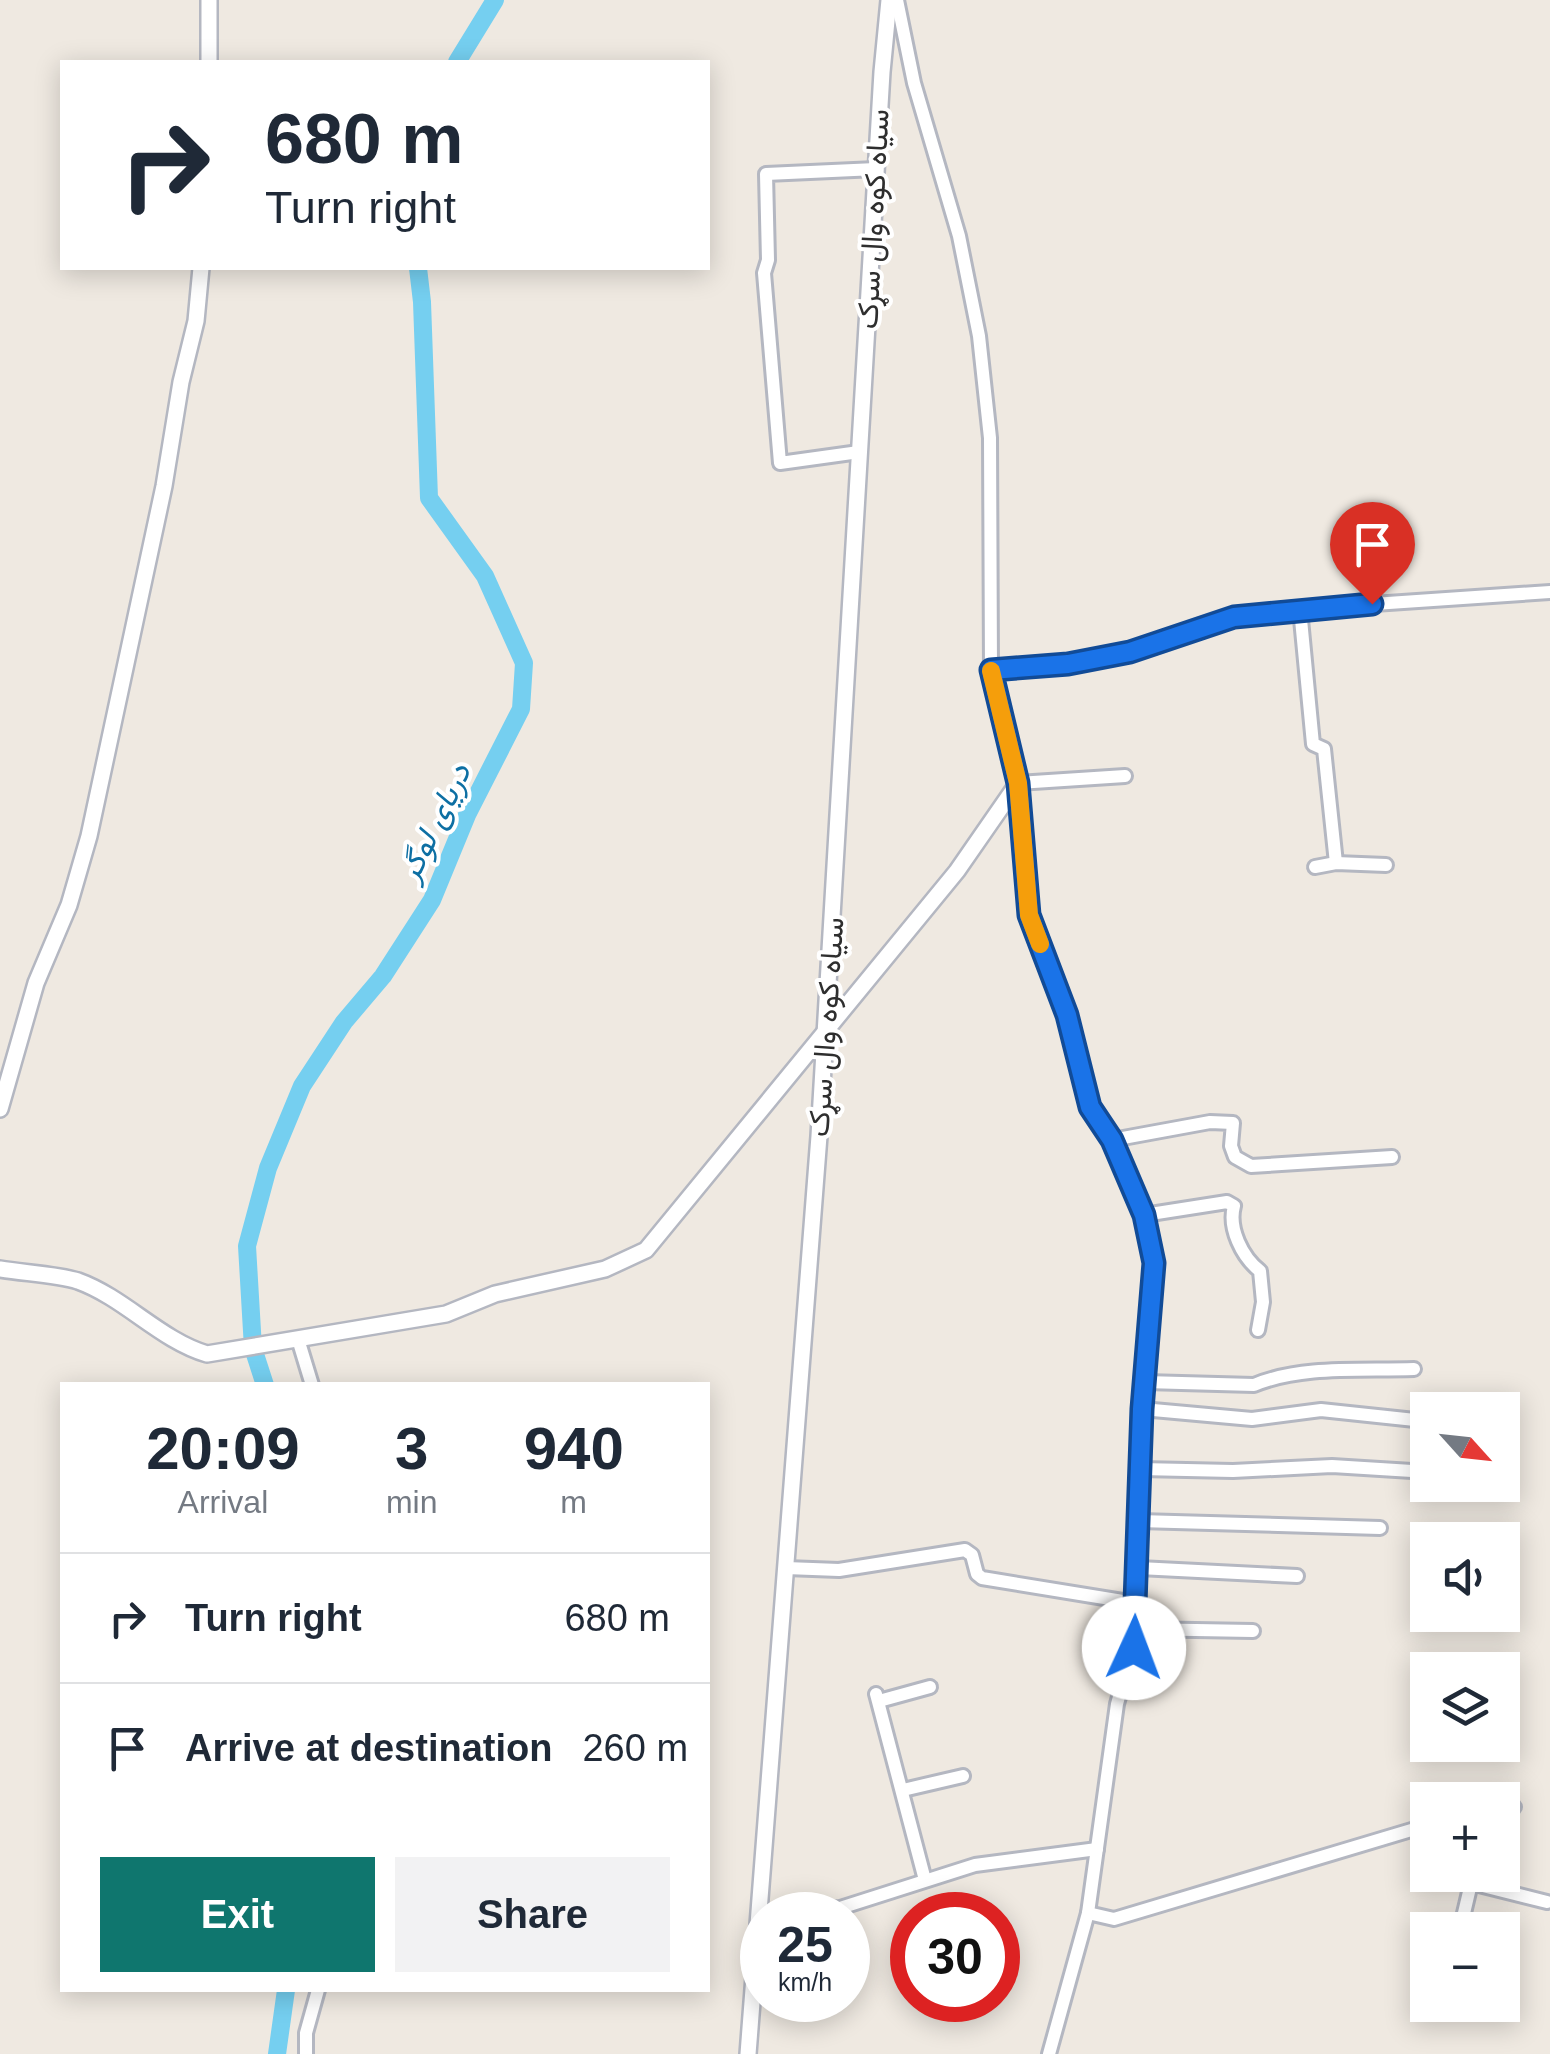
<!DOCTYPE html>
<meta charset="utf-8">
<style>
:root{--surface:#fff;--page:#f2f2f3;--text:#1f2937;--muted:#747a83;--line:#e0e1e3;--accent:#0f766e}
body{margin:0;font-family:Helvetica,Vazirmatn,sans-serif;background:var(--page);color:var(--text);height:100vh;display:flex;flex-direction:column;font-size:38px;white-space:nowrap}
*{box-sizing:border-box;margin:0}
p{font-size:32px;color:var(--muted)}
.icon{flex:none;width:55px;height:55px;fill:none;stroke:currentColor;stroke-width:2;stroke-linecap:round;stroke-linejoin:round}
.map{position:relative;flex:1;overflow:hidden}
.details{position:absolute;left:60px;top:1382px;width:650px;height:610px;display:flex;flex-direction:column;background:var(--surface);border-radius:0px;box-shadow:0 5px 25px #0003}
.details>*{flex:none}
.top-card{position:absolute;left:60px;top:60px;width:650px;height:210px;border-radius:0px;box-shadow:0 5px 25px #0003;background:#fff;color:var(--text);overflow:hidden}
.needle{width:65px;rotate:117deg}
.tools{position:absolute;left:1410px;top:1392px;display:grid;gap:20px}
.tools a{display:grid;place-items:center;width:110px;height:110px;border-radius:0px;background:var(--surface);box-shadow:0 5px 25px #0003;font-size:50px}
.speed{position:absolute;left:740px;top:1892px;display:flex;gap:20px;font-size:50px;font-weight:700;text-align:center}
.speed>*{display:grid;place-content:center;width:130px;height:130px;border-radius:50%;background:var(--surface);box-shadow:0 5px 25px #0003;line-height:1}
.speed small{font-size:25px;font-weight:400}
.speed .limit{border:15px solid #d22;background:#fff;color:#111}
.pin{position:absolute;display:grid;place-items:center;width:85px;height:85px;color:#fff;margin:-102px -42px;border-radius:50% 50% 50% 0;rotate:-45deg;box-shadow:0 0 10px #0007}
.pin .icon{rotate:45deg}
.me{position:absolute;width:110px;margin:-55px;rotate:2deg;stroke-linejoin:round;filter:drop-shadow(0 0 8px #0008)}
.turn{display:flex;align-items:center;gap:35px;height:210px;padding:0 40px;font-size:45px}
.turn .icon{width:130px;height:130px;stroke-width:2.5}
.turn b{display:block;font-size:70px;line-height:85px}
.eta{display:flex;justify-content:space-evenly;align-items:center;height:170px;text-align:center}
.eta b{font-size:60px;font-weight:600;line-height:70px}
.cta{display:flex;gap:20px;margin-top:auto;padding:20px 40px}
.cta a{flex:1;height:115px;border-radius:0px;background:var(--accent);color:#fff;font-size:40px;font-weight:600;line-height:115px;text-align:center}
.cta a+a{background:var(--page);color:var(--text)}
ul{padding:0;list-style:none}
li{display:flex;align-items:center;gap:30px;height:130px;padding:0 40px;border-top:2px solid var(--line)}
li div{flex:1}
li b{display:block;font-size:38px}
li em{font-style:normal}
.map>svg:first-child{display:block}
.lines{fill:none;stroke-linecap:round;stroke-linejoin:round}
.river{stroke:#75cff0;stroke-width:18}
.minor-casing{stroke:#b4b7c1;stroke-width:18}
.tertiary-casing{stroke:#b4b7c1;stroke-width:20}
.minor{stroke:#fff;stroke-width:12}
.tertiary{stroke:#fff;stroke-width:15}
.route-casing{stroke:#114b97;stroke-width:25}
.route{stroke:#1a73e8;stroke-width:18}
.slow{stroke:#f59e0b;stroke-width:18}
.labels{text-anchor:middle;stroke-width:8;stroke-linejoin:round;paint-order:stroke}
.street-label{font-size:30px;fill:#2e2e2e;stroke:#fff}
.water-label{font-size:32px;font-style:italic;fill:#0d6fa3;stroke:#fff}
</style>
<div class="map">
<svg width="1550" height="2054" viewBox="0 0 1550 2054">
<rect width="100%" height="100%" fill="#efe9e1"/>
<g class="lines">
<g class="river">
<path d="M457,62L495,0"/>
<path d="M265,1385L253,1348L247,1246L268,1168L302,1086L344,1022L383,976L432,900L467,815L521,709L524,663L485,576L429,498L422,302L418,268"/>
<path d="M277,2054L286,1990"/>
</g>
<g class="minor-casing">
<g id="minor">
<path d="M897,0L914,83L959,236L979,336L990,438L991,670L1018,783L1029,915L1067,1015L1090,1107L1112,1140L1144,1215L1154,1263L1142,1409L1135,1603L1138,1629L1117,1704L1088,1913L1114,1919L1428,1825"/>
<path d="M859,452L780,463L764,273L768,260L766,174L876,169"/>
<path d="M1300,609L1313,744L1324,749L1336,863"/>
<path d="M991,670L1068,663L1130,652L1235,617L1300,609L1550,592"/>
<path d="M1018,783L1125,776"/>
<path d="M1315,867L1336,863L1386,865"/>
<path d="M1112,1140L1210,1122L1233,1123L1231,1146L1235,1157L1251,1166L1392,1157"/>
<path d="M1144,1215L1227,1202L1234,1206C1228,1228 1242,1257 1260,1271L1263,1302L1258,1330"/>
<path d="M298,1339L312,1385"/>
<path d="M1145,1382L1254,1385C1302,1365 1363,1371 1414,1369"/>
<path d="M1142,1409L1252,1419L1321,1410L1415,1420"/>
<path d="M1140,1469L1233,1471L1332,1466L1428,1472"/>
<path d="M1139,1521L1380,1528"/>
<path d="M786,1568L839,1570L965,1550L972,1555L977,1574L982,1578L1135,1603"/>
<path d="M1139,1568L1297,1576"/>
<path d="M1138,1629L1253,1631"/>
<path d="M876,1694L925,1880"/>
<path d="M879,1701L930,1687"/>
<path d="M903,1790L963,1776"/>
<path d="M1502,1807H1514"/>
<path d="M1471,1883L1547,1902"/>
<path d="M772,1915L840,1908L975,1865L1097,1849"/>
<path d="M1460,1930L1473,1875"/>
<path d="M306,2054V2033L318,1990"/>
<path d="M1049,2054L1088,1913"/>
</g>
</g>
<g class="tertiary-casing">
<g id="tertiary">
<path d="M209,62V0"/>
<path d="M0,1109L36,983L69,905L89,836L164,486L181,382L196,321L201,268"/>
<path d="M0,1269C23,1273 56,1274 78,1281C125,1298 160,1340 207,1354L446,1314L495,1294L605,1269L646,1250L957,871L1018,783"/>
<path d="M748,2054L819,1136L882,72L889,0"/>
</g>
</g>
<use href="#minor" class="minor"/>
<use href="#tertiary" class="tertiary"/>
</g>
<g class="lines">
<g class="route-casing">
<path id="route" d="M1134,1648L1138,1629L1135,1603L1142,1409L1154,1263L1144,1215L1112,1140L1090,1107L1067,1015L1029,915L1018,783L991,670L1068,664L1130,652L1234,617L1372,604"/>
</g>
<use href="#route" class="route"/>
<path class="slow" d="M991,671L1018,783L1029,915L1040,944"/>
</g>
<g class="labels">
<g class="street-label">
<text transform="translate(873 219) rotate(-87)" y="10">سیاه کوه وال سړک</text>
<text transform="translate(826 1027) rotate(-86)" y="10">سیاه کوه وال سړک</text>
</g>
<g class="water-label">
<text transform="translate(434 822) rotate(-64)" y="11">دریای لوگر</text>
</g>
</g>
</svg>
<div class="tools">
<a><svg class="needle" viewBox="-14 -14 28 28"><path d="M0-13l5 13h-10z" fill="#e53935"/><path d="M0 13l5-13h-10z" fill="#747a83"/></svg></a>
<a><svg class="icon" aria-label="sound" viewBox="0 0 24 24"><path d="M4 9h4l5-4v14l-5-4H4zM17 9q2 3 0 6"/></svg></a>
<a><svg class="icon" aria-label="layers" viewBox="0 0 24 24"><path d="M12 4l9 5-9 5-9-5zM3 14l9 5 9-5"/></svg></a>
<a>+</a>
<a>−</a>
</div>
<div class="speed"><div>25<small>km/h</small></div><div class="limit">30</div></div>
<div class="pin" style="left:1372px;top:604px;background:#d93025"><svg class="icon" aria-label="arrive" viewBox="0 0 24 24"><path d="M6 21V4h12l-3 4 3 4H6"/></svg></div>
<svg class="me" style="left:1134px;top:1648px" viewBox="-20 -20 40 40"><circle r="19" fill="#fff"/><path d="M0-13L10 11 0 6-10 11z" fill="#1a73e8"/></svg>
<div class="top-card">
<div class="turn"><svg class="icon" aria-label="right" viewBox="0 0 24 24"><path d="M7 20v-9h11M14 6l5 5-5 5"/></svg><div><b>680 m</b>Turn right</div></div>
</div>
<section class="details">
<div class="eta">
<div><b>20:09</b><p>Arrival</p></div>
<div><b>3</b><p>min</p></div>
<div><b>940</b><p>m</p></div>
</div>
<ul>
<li><svg class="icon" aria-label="right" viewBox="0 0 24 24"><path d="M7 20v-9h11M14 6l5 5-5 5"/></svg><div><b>Turn right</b></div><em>680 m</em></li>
<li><svg class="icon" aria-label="arrive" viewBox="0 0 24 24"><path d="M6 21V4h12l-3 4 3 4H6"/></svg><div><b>Arrive at destination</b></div><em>260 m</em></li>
</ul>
<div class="cta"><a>Exit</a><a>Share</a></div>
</section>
</div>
